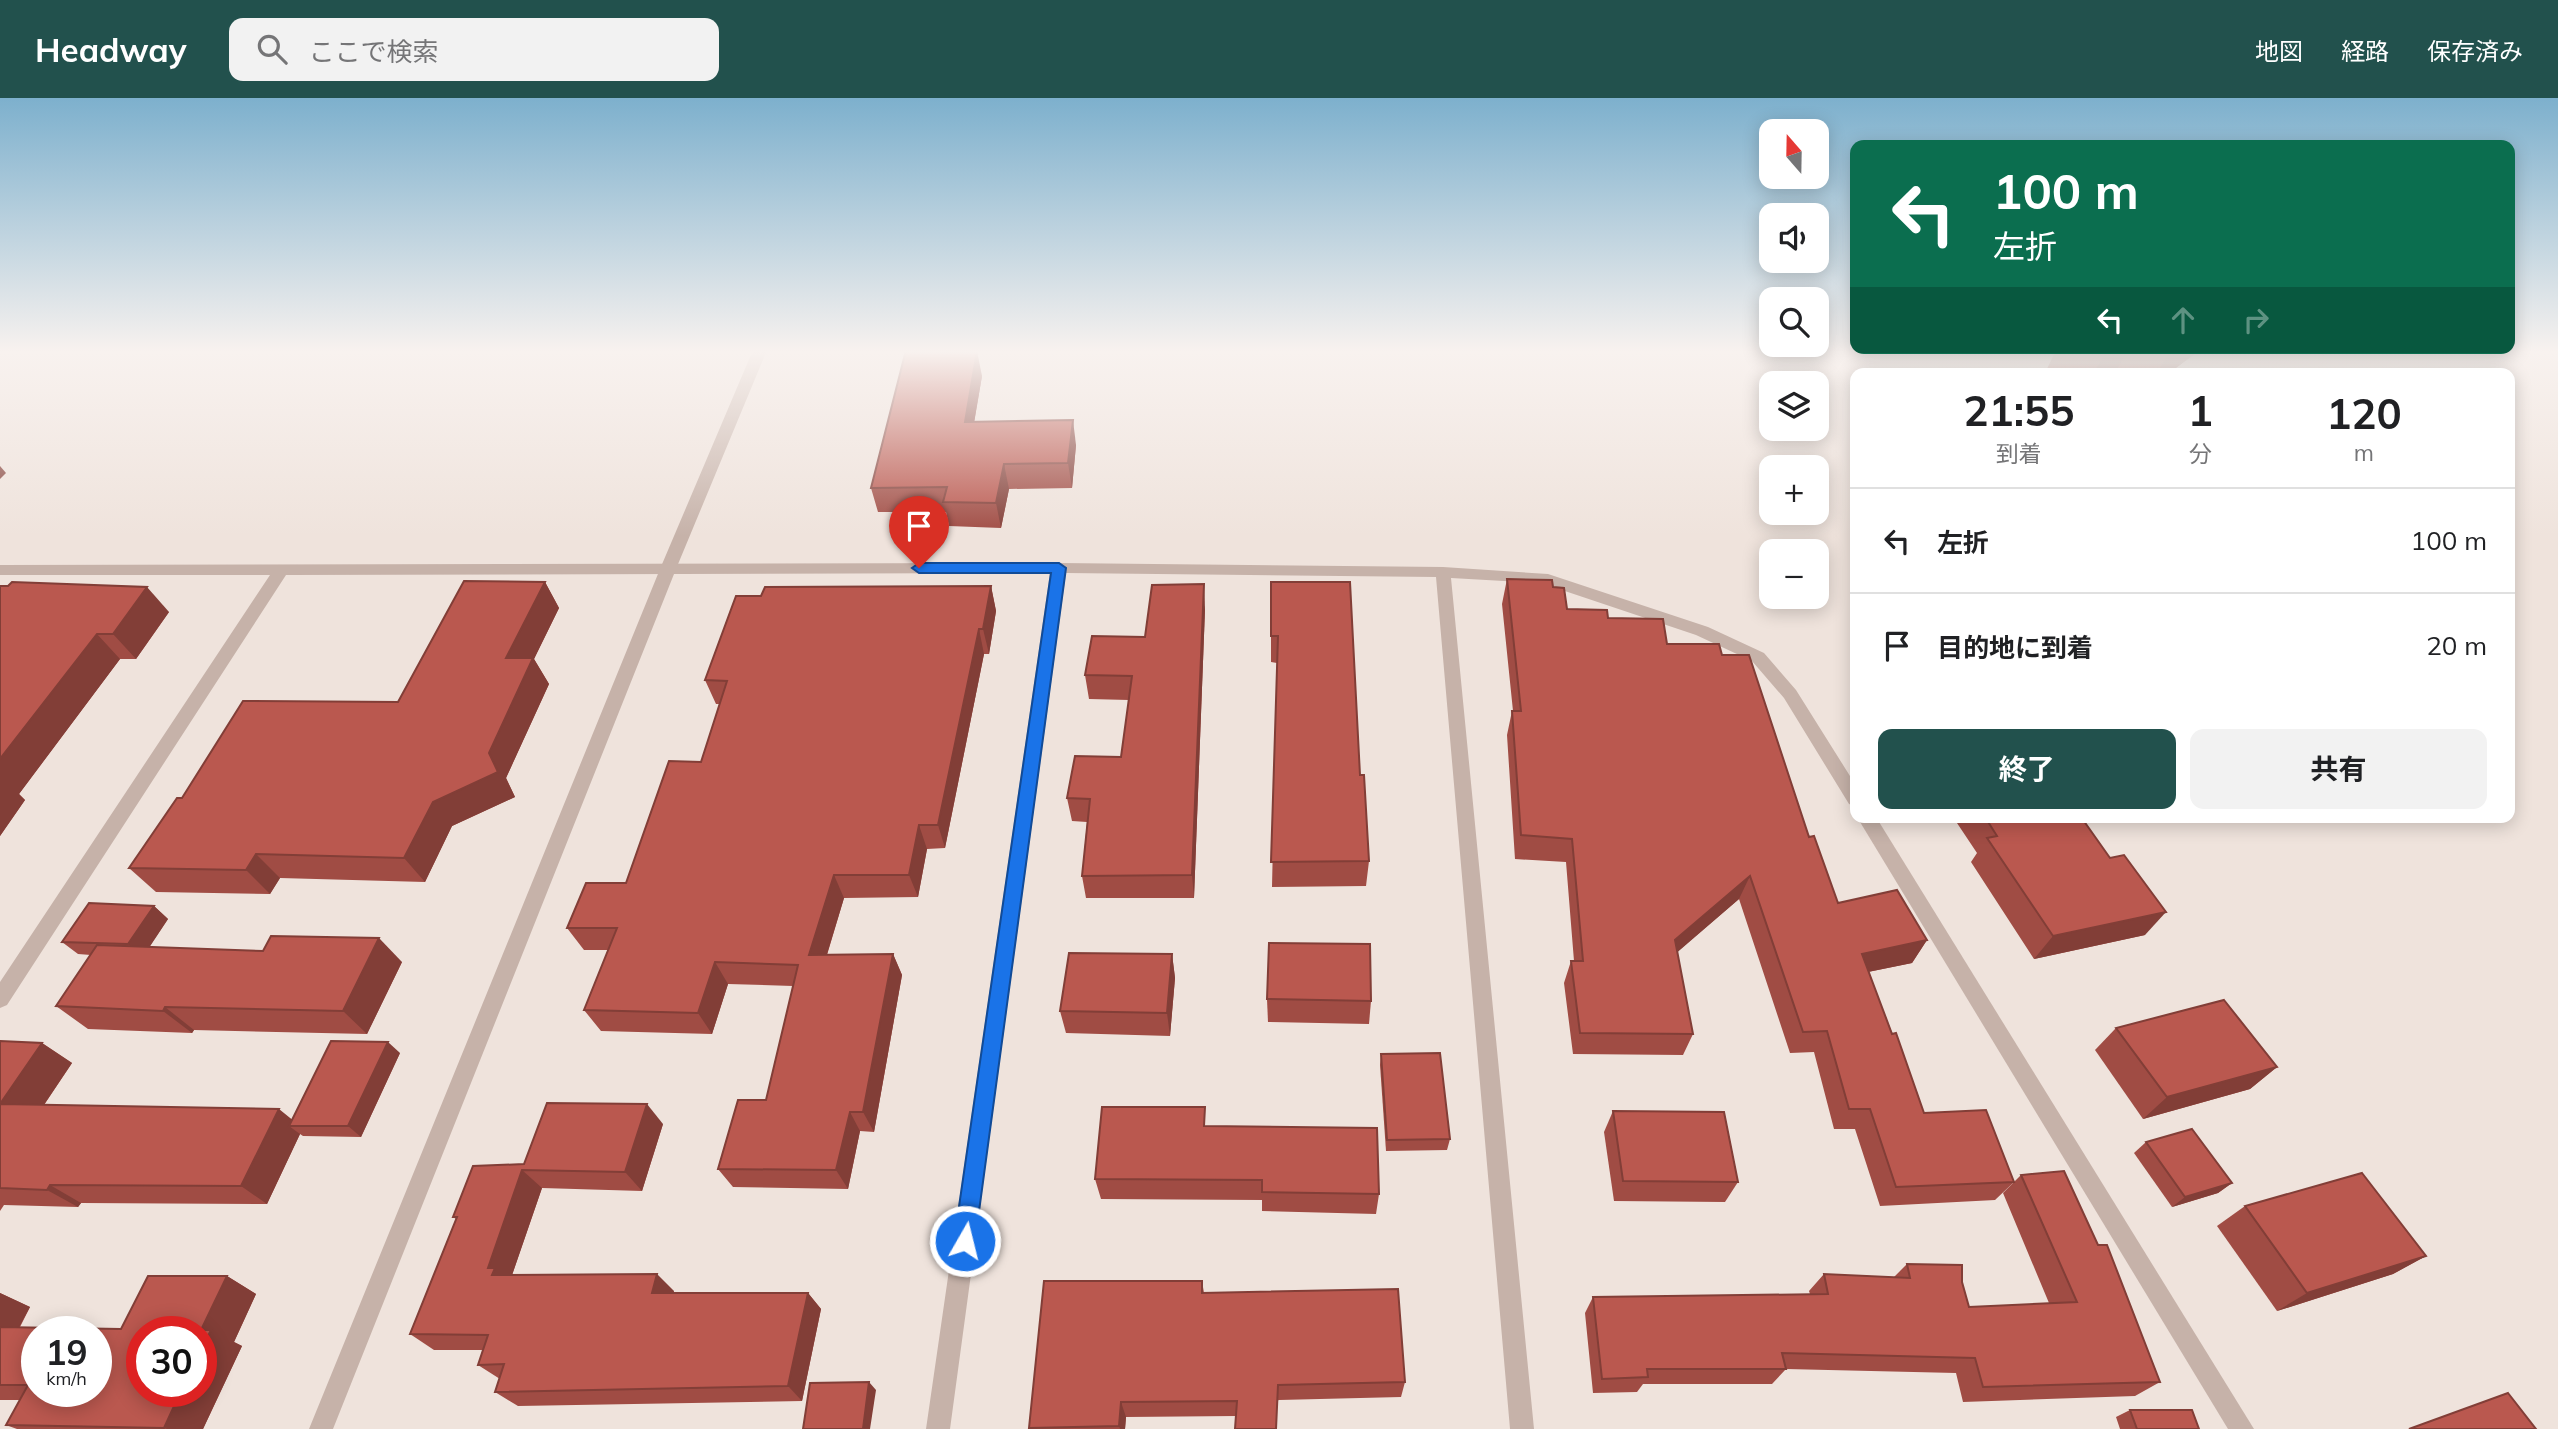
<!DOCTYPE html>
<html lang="ja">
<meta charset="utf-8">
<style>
:root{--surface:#fff;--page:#f2f2f2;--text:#202124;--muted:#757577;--line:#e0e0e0;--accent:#22514d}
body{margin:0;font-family:Mulish,"Noto Sans JP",sans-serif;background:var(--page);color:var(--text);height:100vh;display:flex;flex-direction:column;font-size:26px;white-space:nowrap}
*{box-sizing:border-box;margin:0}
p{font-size:23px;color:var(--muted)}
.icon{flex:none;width:38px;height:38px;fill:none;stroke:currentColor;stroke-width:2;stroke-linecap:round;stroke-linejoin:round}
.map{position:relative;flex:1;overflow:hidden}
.drawer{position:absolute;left:1850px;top:270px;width:665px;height:455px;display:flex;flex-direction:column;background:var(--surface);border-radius:14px;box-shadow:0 4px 18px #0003}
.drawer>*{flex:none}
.hud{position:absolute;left:1850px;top:42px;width:665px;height:214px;border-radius:14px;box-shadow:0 4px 18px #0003;background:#0b6e4f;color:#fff;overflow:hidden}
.needle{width:46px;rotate:340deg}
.fabs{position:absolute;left:1759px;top:21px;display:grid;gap:14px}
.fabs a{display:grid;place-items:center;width:70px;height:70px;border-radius:14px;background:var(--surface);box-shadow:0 4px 18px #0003;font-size:35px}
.speed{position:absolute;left:21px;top:1218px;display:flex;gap:14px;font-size:35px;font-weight:700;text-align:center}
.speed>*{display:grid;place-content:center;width:91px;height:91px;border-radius:50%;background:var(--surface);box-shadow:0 4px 18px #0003;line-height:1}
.speed small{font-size:18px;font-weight:400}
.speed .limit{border:10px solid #d22;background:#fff;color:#111}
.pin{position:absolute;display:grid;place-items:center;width:60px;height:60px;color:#fff;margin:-72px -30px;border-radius:50% 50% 50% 0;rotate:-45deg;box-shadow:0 0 7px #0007}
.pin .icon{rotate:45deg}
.me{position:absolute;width:77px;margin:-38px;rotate:8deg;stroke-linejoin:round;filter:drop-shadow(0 0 5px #0008)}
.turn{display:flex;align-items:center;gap:24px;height:147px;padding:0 28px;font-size:32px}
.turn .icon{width:91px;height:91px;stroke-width:2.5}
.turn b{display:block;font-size:49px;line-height:60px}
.lanes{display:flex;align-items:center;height:66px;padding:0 28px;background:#0003;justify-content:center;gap:35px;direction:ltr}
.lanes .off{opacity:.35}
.eta{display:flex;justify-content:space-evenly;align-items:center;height:119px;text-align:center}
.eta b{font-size:42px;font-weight:700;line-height:49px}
.cta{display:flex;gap:14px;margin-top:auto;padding:14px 28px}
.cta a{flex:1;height:80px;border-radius:14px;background:var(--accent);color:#fff;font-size:28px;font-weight:700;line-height:80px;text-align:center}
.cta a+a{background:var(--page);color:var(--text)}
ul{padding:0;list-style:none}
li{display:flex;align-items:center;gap:21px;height:105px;padding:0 28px;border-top:2px solid var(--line)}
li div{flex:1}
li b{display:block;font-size:26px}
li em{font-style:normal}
header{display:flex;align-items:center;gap:42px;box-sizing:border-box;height:98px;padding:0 35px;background:var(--accent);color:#fff}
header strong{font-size:33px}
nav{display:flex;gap:38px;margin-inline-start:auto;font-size:24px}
.search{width:490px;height:63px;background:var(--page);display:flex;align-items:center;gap:18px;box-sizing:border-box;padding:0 24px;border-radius:14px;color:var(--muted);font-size:26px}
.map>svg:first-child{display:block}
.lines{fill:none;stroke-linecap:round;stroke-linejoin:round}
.minor{fill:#c6b2a9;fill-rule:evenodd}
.tertiary{fill:#c6b2a9;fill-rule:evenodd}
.wall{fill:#a04c44}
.shaded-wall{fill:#823e37}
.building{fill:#ba584f;stroke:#823e37;stroke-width:2;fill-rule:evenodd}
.route{fill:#1a73e8;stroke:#114b97;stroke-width:2}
</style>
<header>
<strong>Headway</strong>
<div class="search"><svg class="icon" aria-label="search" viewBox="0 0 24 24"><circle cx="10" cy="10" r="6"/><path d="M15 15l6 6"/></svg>ここで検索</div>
<nav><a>地図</a><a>経路</a><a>保存済み</a></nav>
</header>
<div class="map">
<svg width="2558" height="1331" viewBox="0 0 2558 1331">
<rect width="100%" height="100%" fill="#efe3dc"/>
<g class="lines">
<g class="minor">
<path d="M1059,465L1443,469L1548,476L1708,529L1764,555L1796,592L1855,686V708L1849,706L1784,600L1752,563L1696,537L1541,485L1451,480L1534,1331H1510L1436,479L1066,475L950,1331H926L1050,475L286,477L7,907L0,910V884L270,477H0V467Z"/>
<path d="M1857,719H1876L2254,1331H2228Z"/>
</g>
<path class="tertiary" d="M753,252H767L676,471L333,1331H309L660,471Z"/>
</g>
<g class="wall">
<path d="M2056,252H2200L2169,275H2049L2046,273Z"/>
<path d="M982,278L974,324L1076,347L1072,390L1009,391L1001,430L949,428L946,414H878L871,390Z"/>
<path d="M1507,481L1553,489L1567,511L1608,520L1667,546L1722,557L1809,739L1838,805L1927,842L1912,865L1868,874L1924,1015L2014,1084L1995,1102L1880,1108L1855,1031H1834L1814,954L1790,955L1739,801L1677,854L1693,936L1683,957L1573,956L1564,885L1571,863H1574L1566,764L1515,761L1507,637L1512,613H1513L1502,506Z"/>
<path d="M545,484L559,510L534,561L549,586L506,680L515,699L452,728L425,784L280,780L270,796L156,794L129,770L182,700L398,604Z"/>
<path d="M1271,484L1360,677L1369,763L1366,788L1272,789L1277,565L1271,564Z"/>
<path d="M8,488L169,514L136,561H120L19,696L25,702L0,738Z"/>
<path d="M991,488L996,513L989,556H984L945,750L927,751L918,799L844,800L827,857L893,856L902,877L874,1034L860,1033L848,1091L733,1089L718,1071L766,1002L793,888L728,886L712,936L601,933L584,912L608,852H584L567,830L626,785L701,664L720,606H716L705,582L761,498Z"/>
<path d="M1205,511L1194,800H1086L1082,778L1087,724L1072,723L1067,700L1121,659L1129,602L1089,601L1085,577L1145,539Z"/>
<path d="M1953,719H2081L2145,837L2034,861L1971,764L1977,755Z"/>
<path d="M154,808L168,821L149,849L402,864L367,936L194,932L192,935L88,931L56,908L91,857L78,856L62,844Z"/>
<path d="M1172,856L1175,880L1170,938L1066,935L1060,913Z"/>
<path d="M1267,901L1371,903L1369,926L1268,924Z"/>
<path d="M2116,930L2277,969L2250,991L2143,1021L2095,952Z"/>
<path d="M0,943L42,945L72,965L44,1007L292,1021L400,955L361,1039L303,1038L300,1036L267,1106L81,1105L78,1109L4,1107L0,1113Z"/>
<path d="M1381,956L1450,1041L1447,1052L1386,1053L1380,967Z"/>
<path d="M1613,1013L1738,1084L1725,1104L1614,1103L1604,1034Z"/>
<path d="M663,1026L642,1093L542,1090L512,1177L674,1193L673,1195H808L821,1211L802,1303L518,1308L495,1294L500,1281L478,1267L483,1252H434L410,1236L456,1121L453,1119L524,1066Z"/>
<path d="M1206,1028L1379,1096L1376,1116L1262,1113V1102L1101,1101L1095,1081Z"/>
<path d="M2146,1044L2232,1085L2218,1095L2172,1109L2134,1055Z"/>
<path d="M2021,1077L2160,1284L2135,1298L1963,1304L1956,1275L1786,1271L1772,1286H1643L1637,1294L1593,1295L1585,1215L1593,1199L1810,1196L1809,1193L1824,1176L1894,1179L1907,1166L1969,1209L2049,1205L2003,1095Z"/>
<path d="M2245,1108L2426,1158L2393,1176L2277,1213L2217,1128Z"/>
<path d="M227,1178L256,1196L234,1244L242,1248L203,1331H17L6,1327L20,1302H0V1195L30,1209L20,1229L121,1231Z"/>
<path d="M1202,1183L1204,1195L1405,1284L1401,1299L1279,1302L1236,1318L1126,1319L1125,1331H1029V1330Z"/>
<path d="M2130,1312L2199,1331H2120L2116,1319Z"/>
</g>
<g class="shaded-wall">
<path d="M2113,252H2128L2115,275H2094L2103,258Z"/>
<path d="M2173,252H2200L2169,275H2157L2169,255Z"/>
<path d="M977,253L982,278L970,349L965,324Z"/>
<path d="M1073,322L1076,347L1072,390L1068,365Z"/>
<path d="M1004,366L1009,391L1001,430L996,405Z"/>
<path d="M0,368L6,375L0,381Z"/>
<path d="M545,484L559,510L534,561L549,586L506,680L515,699L452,728L425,784L404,760L433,704L489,655L506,560Z"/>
<path d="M1204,486L1205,511L1194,800L1192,777Z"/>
<path d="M991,488L996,513L989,556L983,531Z"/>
<path d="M147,489L169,514L136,561L113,536Z"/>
<path d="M979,531L984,556L945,750L938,727Z"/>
<path d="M97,536L120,561L19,696L25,702L0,738V661Z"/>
<path d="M919,727L927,751L918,799L909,777Z"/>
<path d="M256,756L280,780L270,796L246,772Z"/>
<path d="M834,777L844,800L820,879L809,857Z"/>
<path d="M1750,778L1739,801L1666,864L1675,842Z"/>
<path d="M154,808L168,821L143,859L128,846Z"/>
<path d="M2166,814L2145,837L2034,861L2053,838Z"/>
<path d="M379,840L402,864L367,936L343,913Z"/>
<path d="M1927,842L1912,865L1848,878L1862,856Z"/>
<path d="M893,856L902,877L874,1034L863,1014Z"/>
<path d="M1172,856L1175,880L1170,938L1167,915Z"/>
<path d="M715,864L728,886L712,936L698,915Z"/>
<path d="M165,909L194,932L192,935L163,913Z"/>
<path d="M388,944L400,955L361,1039L348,1028Z"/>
<path d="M42,945L72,965L31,1026L0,1006Z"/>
<path d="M2277,969L2250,991L2143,1021L2167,999Z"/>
<path d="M647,1006L663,1026L642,1093L625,1074Z"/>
<path d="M279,1011L300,1028H289L300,1036L267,1106L241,1088Z"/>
<path d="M850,1014L860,1033L848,1091L836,1072Z"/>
<path d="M522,1072L542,1090L510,1183L492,1177L488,1170Z"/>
<path d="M2232,1085L2218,1095L2172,1109L2185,1099Z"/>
<path d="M50,1087L81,1105L78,1109L47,1092Z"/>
<path d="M2426,1158L2393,1176L2277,1213L2307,1195Z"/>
<path d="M657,1176L674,1193L669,1211L652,1195Z"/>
<path d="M227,1178L256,1196L234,1244L242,1248L203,1331H167L164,1330L181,1293H201V1232Z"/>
<path d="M0,1195L30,1209L11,1244L0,1239Z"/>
<path d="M808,1195L821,1211L802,1303L788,1288Z"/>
<path d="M869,1284L876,1292L870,1331H863Z"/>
<path d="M1121,1304L1126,1319L1125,1331H1120L1119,1328Z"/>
</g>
<g class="building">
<path d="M906,252H931L939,254L977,253L965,324L1073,322L1068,365L1004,366L996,405L943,404L947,389L871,390Z"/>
<path d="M2092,252H2113L2103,258Z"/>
<path d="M2162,252H2173L2169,255Z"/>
<path d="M1507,481L1552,482L1553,489L1564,490L1567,511L1607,512L1608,520L1663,521L1667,546H1719L1722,557H1749L1809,739L1814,738L1838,805L1897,792L1927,842L1862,856L1892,936L1896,935L1924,1015L1986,1012L2014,1084L1896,1089L1870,1011H1849L1827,933L1803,934L1750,778L1675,842L1693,936L1580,935L1571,863H1583L1572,741L1521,737L1512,613H1521Z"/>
<path d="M464,483L545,484L506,560H533L489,655L498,674L433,704L404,760L256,756L246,772L129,770L177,700H182L243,603L398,604Z"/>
<path d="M12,484L147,489L113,536H97L0,661V488H8Z"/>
<path d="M1271,484H1350L1360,677H1364L1369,763L1271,764L1278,538H1271Z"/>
<path d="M1204,486L1192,777L1082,778L1090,701L1067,700L1075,658L1121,659L1132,578L1085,577L1092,538L1145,539L1152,487Z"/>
<path d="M991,488L983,531H979L938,727H919L909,777H834L809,857L893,856L863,1014H850L836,1072L718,1071L738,1002H766L798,867L715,864L698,915L584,912L617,830H567L586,785H626L669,663L701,664L727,583L705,582L736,498H761L765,489Z"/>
<path d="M1985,719H2081L2110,760L2124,757L2166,814L2053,838L1987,740L1997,738Z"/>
<path d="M89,805L154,808L128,846L62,844Z"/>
<path d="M271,838L379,840L343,913L165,909L163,913L56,908L97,847L263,853Z"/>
<path d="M1269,845L1370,846L1371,903L1267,901Z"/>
<path d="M1069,855L1172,856L1167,915L1060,913Z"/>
<path d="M2224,902L2277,969L2167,999L2116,930Z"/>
<path d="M0,943L42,945L0,1006Z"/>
<path d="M331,943L388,944L348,1028H289Z"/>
<path d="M1440,955L1450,1041L1387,1042L1381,956Z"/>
<path d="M547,1005L647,1006L625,1074L522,1072L488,1170H495L492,1177L657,1176L652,1195H808L788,1288L495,1294L504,1266L478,1267L488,1237L410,1236L457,1119H453L473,1068L524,1066Z"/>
<path d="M0,1006L279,1011L241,1088L50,1087L47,1092L0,1090Z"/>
<path d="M1102,1009H1205L1204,1028L1377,1030L1379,1096L1262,1094V1082L1095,1081Z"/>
<path d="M1613,1013L1724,1014L1738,1084L1623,1083Z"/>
<path d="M2192,1031L2232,1085L2185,1099L2146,1044Z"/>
<path d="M2064,1073L2098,1147H2107L2160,1284L1983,1289L1975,1260L1782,1255L1786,1271H1647L1648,1279L1602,1281L1593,1199L1828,1196L1824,1176L1910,1180L1907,1166L1962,1167V1184L1969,1209L2077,1204L2021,1077Z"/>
<path d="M2362,1075L2426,1158L2307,1195L2245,1108Z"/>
<path d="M148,1178H227L201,1232H211L201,1252V1234H142V1293H181L164,1330L6,1327L28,1287H0V1229L121,1231ZM37,1234H96V1293H37Z"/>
<path d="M1044,1183H1202V1195L1398,1191L1405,1284L1278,1287L1276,1331H1235L1237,1303L1121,1304L1119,1328L1029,1330Z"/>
<path d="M869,1284L863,1331H803L810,1285Z"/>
<path d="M2508,1295L2536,1331H2409Z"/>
<path d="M2130,1312H2192L2199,1331H2137Z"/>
</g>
<linearGradient id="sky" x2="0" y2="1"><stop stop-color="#7db0cd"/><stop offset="0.58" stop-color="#f8f2ef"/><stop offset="1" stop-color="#f8f2ef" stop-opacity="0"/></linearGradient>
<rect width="2558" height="438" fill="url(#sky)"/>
<path class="route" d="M919,465H1059L1066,470L975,1143L972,1150L965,1153L957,1150L954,1143L1051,475H919L912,470Z"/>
</svg>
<div class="fabs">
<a><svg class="needle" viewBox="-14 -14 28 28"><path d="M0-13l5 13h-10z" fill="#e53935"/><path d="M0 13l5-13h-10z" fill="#757577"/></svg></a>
<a><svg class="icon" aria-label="sound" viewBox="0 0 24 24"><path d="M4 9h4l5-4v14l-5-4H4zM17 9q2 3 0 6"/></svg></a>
<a><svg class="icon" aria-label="search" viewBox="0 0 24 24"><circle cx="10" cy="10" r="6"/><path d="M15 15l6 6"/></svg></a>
<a><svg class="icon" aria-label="layers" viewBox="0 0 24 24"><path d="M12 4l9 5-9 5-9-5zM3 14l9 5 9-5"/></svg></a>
<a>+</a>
<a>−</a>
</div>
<div class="speed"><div>19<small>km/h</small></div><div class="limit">30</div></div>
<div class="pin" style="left:919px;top:470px;background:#d93025"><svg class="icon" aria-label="arrive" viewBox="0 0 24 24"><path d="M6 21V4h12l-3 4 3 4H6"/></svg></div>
<svg class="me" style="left:965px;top:1143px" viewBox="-20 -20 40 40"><circle r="17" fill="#1a73e8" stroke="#fff" stroke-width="3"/><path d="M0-11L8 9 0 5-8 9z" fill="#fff"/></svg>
<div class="hud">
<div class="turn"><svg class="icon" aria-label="left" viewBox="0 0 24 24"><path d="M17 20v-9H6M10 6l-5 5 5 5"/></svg><div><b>100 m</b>左折</div></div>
<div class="lanes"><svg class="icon" aria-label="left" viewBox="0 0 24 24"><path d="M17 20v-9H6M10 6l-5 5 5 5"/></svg><svg class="icon off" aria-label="ahead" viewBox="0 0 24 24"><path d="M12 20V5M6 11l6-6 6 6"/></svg><svg class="icon off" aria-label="right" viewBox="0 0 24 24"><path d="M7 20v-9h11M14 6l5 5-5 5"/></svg></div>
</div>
<section class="drawer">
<div class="eta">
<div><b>21:55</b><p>到着</p></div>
<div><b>1</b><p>分</p></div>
<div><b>120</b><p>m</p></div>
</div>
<ul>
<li><svg class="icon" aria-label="left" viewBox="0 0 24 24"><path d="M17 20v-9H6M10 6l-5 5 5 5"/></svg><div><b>左折</b></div><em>100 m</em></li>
<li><svg class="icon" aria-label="arrive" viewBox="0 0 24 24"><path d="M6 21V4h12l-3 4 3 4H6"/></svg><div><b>目的地に到着</b></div><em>20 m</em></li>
</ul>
<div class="cta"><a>終了</a><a>共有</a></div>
</section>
</div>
